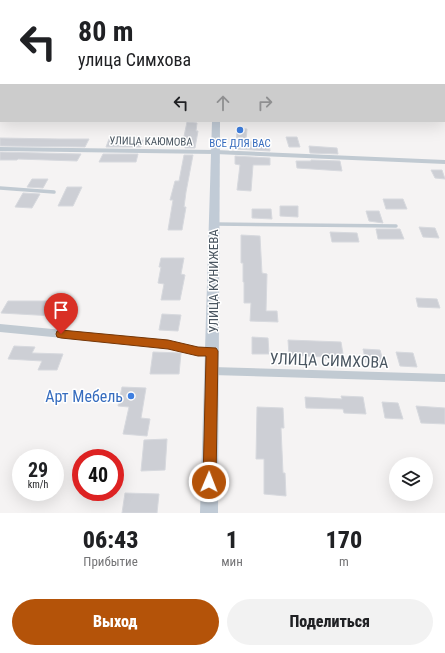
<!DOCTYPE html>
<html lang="ru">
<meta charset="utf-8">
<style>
:root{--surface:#fff;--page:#f2f2f2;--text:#202124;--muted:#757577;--accent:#b45309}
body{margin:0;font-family:"Roboto Condensed",sans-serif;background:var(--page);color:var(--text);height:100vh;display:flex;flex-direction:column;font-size:15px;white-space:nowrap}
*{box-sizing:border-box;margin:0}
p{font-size:13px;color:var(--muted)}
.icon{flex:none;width:22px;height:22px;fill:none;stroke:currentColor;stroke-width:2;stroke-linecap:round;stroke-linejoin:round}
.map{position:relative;height:513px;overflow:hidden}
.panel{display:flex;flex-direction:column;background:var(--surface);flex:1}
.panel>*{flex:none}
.banner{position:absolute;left:0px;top:0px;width:445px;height:122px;box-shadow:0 4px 16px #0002;background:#fff;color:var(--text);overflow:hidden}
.tools{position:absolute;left:389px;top:457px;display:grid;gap:8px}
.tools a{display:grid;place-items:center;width:44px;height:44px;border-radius:50%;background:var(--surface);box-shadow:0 4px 16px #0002;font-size:20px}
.speed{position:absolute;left:12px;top:449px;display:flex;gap:8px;font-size:20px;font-weight:700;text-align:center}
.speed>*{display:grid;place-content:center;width:52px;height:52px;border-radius:50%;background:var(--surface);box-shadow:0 4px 16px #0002;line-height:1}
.speed small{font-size:10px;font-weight:400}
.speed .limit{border:6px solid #d22;background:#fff;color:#111}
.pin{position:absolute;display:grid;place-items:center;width:34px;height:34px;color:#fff;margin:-41px -17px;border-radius:50% 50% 50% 0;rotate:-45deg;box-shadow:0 0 4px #0007}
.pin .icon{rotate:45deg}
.me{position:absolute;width:44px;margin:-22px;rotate:1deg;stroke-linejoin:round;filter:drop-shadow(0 0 3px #0008)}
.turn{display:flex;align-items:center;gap:14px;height:84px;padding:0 12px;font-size:18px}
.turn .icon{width:52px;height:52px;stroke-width:2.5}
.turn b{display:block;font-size:28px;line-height:34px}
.lanes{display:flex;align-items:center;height:38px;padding:0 12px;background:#0003;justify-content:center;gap:20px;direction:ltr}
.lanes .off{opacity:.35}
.eta{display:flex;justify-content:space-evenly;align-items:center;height:68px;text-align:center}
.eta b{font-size:24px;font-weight:800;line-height:28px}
.primary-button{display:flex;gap:8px;margin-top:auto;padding:8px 12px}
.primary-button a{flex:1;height:46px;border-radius:24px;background:var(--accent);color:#fff;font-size:16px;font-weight:800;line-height:46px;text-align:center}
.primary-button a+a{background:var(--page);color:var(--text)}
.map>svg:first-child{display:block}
.building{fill:#cdcfd5;stroke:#d7d9de}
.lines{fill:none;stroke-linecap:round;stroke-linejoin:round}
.highway-casing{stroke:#7690ad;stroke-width:1}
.lane{stroke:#c1cad2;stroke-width:3.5}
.street{fill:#c1cad2;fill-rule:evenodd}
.secondary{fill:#c1cbd6;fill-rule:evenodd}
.highway{fill:#8ba5c1;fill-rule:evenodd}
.route{fill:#b45309;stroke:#753606}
.shop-dot{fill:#3f7fe0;stroke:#fff;stroke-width:1.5}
.labels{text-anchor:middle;stroke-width:3;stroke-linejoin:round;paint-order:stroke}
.far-street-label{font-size:11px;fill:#4a5661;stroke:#fff}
.far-shop-label{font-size:11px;fill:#366cbe;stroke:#fff}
.street-label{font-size:13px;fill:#4a5661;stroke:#fff}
.near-street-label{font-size:16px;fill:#4a5661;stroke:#fff}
.near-shop-label{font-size:16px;fill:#366cbe;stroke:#fff;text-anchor:end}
</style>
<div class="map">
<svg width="445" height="513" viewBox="0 0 445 513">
<rect width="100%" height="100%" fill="#f5f3f3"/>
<g class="building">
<path d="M187,122L197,123L196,131H198L195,148H185V146H182Z"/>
<path d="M237,128L247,129L246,141L269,142L270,151L236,149Z"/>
<path d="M286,137H297L300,147H289Z"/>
<path d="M0,138L59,139H89L85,147L0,146Z"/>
<path d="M109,139L134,140H143L141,147H106Z"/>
<path d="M309,146L337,148L338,154L310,153Z"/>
<path d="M0,152L81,154L77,161L18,159L17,160H0Z"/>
<path d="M103,154H138L136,162H99Z"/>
<path d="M184,155H193L186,192L184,207H186L182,230H168L173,200H170L175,181H179Z"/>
<path d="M235,156L270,158V165H253L251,191L237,190L240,165L235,164Z"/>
<path d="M311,160L340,161L342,171L297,168L296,161H311Z"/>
<path d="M431,170H442L445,179L435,178Z"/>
<path d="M32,179H48L43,188L27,187Z"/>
<path d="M67,187H82L73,206H58Z"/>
<path d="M23,193L40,194L32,208L15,207Z"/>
<path d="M383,199H403L407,209H386Z"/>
<path d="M280,206H298V217L280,216Z"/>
<path d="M252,209H271L272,219L252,218Z"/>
<path d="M366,211H379L383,223L369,221Z"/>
<path d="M419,227L435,228L439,238L423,237Z"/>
<path d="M376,229H400L404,239H378Z"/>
<path d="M330,232L357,233L359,242H332Z"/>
<path d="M241,235L260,236L262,273L267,274L266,311H277L278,322L250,321L251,303H244V282H243V263H241Z"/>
<path d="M161,258H184L181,274L185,275L180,300H161L164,284L158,283L161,267H159Z"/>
<path d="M416,298L437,299L440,308L418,307Z"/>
<path d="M8,301H50L49,303L77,304L72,318L54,317V316L1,313Z"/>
<path d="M162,314L181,315L178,331L159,330Z"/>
<path d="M252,337L268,338L269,354H252Z"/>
<path d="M288,340L341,342L344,360L325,359V357L289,355Z"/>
<path d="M14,346L35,347L32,353L63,354L57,370H38L42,361L8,359Z"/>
<path d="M363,349L380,350L384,364L366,363Z"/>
<path d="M153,352L181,353L179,374H150Z"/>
<path d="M396,352L413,353L417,367L400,366Z"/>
<path d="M122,387L146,388L141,418L150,419L147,436L123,434L129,407L118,406Z"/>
<path d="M341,396L363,397L366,414L344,413L343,409L306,408L305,397L342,399Z"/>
<path d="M382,402L398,403L403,419L385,418Z"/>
<path d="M416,406L445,408V424L421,423Z"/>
<path d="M257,407L283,408L284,428H281L283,473H285L286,496L264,494V459H256Z"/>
<path d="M167,439L165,470L141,471L144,440Z"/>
<path d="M125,493L159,494L157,513H122Z"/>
</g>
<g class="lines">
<g class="highway-casing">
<path id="highway" d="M29,0H36L29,1Z"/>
</g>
<g class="lane">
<path d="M0,188L54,192"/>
<path d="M215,224L396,226"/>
</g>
<g class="street">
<path d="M0,0H32L34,1H1L0,2Z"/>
<path d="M399,0H426L428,1H401Z"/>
<rect x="444" y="5" width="1" height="2"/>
<rect x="0" y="49" width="1" height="2"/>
<rect x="444" y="57" width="1" height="2"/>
<rect x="444" y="80" width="1" height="2"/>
<path d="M0,147L215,150L445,160V164L215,154L0,151Z"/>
<path d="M0,324L168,340L197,347L215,348L217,351L215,354L197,355L168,348L0,332Z"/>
<path d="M212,367L445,374V382L212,375L208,374L207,371L208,368Z"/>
</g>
<g class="secondary">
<rect x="216" y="0" width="6" height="1"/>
<path d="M212,121H220L218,513H200Z"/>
</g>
<use href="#highway" class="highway"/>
</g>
<path class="route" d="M61,330L168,340L198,347L216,348L218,351L216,482L214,486L209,488L205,486L203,482L206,356H198L168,349L61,338L57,337L56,334L57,331Z"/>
<g class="shop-dot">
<circle cx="240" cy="130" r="4"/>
<circle cx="131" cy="396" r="4"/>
</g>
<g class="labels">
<g class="far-street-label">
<text transform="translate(151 141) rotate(1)" y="4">УЛИЦА КАЮМОВА</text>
</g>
<g class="far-shop-label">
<text x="240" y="147">ВСЕ ДЛЯ ВАС</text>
</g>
<g class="street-label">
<text transform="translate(213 281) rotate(-90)" y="5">УЛИЦА КУНИЖЕВА</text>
</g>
<g class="near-street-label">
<text transform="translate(329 360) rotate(2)" y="6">УЛИЦА СИМХОВА</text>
</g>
<g class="near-shop-label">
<text x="123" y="402">Арт Мебель</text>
</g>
</g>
</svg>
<div class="tools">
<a><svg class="icon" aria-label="layers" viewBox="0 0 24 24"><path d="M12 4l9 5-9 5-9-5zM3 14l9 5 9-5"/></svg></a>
</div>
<div class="speed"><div>29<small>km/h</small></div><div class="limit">40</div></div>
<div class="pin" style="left:61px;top:334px;background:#d93025"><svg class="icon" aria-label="arrive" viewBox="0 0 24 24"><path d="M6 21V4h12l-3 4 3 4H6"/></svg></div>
<svg class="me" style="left:209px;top:482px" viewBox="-20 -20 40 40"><circle r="17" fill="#b45309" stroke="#fff" stroke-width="3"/><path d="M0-11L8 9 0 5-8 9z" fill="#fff"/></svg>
<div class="banner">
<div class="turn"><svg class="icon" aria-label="left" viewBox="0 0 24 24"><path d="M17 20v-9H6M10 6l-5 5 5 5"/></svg><div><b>80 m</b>улица Симхова</div></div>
<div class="lanes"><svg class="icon" aria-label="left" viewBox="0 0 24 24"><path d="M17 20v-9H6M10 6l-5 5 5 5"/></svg><svg class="icon off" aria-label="ahead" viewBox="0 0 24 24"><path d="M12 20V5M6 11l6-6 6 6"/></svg><svg class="icon off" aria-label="right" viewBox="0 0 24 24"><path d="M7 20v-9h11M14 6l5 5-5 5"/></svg></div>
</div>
</div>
<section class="panel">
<div class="eta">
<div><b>06:43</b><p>Прибытие</p></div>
<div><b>1</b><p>мин</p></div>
<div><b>170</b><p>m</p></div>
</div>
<div class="primary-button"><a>Выход</a><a>Поделиться</a></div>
</section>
